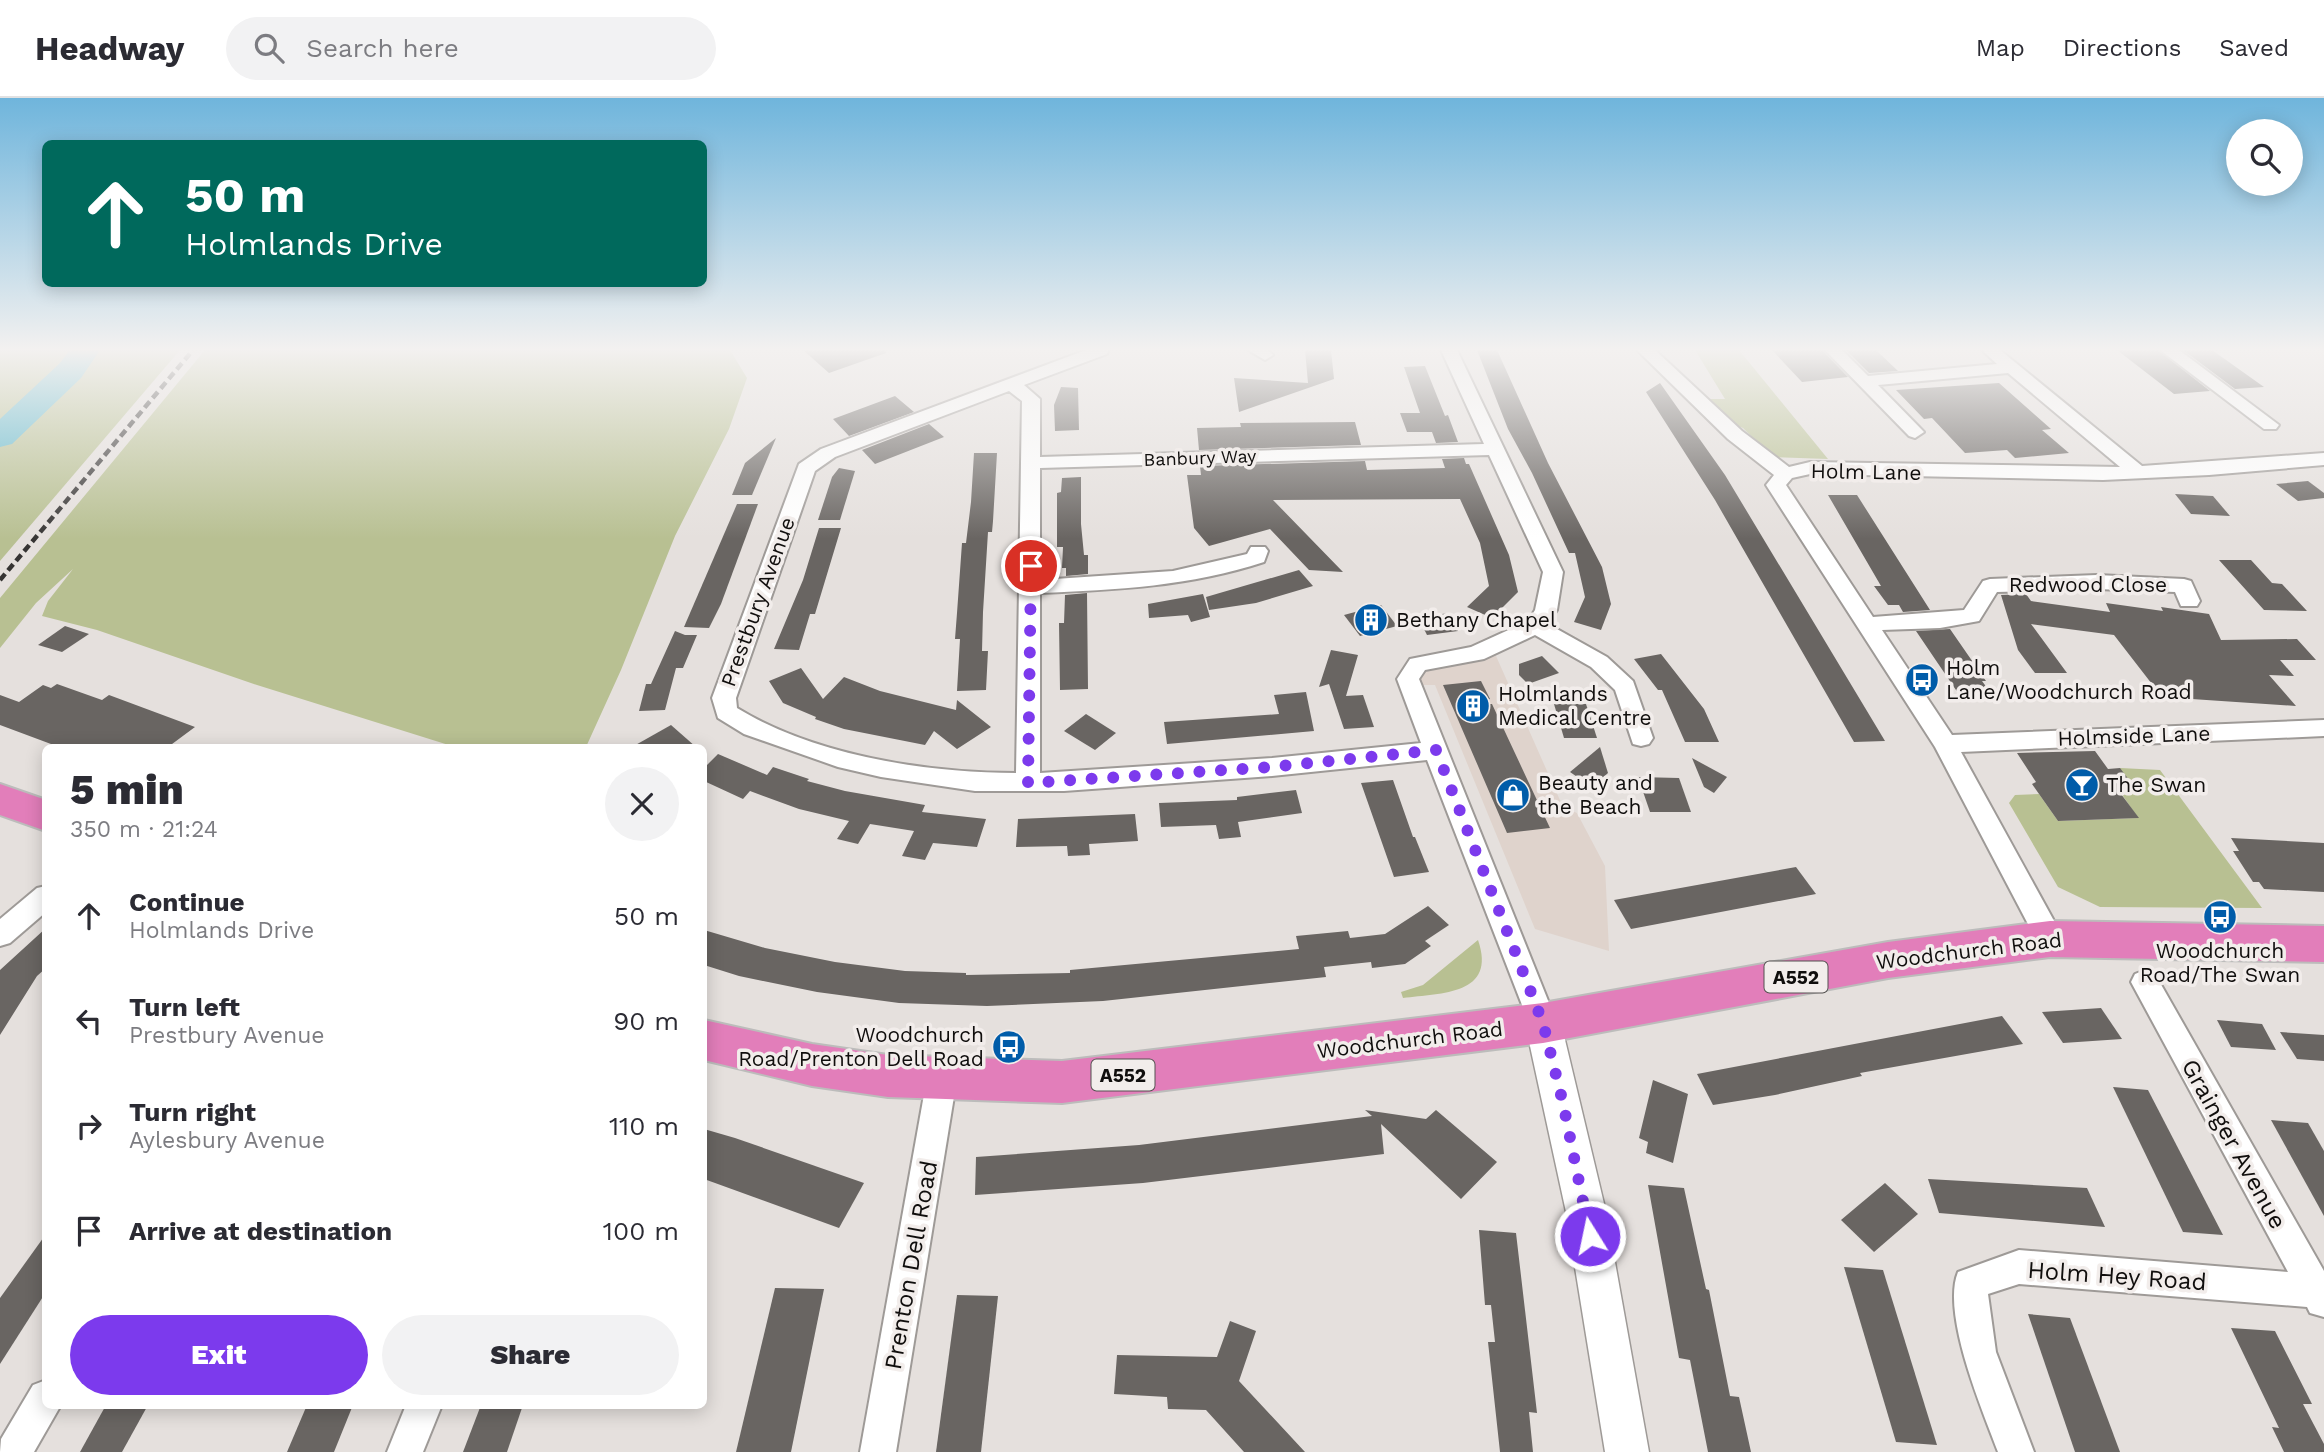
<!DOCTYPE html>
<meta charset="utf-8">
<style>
:root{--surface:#fff;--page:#f2f2f3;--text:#2b2b33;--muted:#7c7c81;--line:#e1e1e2;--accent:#7c3aed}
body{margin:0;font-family:"Work Sans",sans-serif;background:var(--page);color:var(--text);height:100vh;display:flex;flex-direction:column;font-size:26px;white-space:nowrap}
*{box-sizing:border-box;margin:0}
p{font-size:23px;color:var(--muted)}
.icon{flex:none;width:38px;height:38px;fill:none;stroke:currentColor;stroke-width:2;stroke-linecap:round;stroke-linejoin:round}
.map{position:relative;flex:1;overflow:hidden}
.side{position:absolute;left:42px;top:646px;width:665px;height:665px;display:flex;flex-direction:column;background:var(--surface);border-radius:10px;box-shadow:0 4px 18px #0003}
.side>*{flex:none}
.hud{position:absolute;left:42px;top:42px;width:665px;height:147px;border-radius:10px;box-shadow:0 4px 18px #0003;background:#00695c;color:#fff;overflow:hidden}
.fabs{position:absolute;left:2226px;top:21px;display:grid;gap:14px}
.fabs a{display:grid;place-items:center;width:77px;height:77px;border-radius:50%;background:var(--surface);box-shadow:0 4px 18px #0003;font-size:35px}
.pin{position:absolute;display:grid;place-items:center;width:60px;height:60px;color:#fff;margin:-30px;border:4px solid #fff;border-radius:50%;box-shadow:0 2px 7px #0007}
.me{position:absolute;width:77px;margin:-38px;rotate:350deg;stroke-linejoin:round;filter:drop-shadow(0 0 5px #0008)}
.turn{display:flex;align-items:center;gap:24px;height:147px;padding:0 28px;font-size:32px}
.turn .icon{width:91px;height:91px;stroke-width:2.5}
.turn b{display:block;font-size:49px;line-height:60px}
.round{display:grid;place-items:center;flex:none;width:74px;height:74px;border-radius:37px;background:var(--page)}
.headline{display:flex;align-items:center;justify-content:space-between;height:119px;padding:0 28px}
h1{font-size:42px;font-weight:800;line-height:52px}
.cta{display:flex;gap:14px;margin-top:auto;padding:14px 28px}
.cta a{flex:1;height:80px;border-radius:42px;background:var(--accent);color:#fff;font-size:28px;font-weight:800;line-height:80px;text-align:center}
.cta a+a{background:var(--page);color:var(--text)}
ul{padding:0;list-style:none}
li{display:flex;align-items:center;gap:21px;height:105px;padding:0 28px}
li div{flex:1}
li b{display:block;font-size:26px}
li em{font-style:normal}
header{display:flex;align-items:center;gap:42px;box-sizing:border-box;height:98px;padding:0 35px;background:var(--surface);border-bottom:2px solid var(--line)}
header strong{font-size:33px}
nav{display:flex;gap:38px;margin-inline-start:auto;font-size:24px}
.search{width:490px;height:63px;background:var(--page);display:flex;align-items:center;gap:18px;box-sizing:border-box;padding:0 24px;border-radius:38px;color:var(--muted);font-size:26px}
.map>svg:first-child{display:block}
.built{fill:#dfd3cc}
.green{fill:#b8c092}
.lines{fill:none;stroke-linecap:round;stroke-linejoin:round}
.river{fill:#5bb7cb;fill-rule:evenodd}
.building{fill:#696562}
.minor-casing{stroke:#9e9a97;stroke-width:4}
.tertiary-casing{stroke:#9e9a97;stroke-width:3}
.trunk-casing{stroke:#bcbcbb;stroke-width:4}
.minor{fill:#fff;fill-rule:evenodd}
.tertiary{fill:#fff;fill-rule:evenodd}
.trunk{fill:#e27eba;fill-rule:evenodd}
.rail{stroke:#363433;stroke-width:4.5;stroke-dasharray:8 4.5;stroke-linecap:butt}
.route{stroke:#7c3aed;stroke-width:12;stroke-dasharray:0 21.6}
.labels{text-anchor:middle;stroke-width:7;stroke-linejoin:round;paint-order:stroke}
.far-street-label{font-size:18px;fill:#100e0d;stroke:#f2edeb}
.shield{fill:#f2edeb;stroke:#545150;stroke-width:2}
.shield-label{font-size:19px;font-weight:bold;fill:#100e0d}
.street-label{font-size:21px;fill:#100e0d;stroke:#f2edeb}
.poi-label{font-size:21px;fill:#100e0d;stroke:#f2edeb;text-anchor:start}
.near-street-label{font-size:24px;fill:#100e0d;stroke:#f2edeb}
</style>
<header>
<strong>Headway</strong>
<div class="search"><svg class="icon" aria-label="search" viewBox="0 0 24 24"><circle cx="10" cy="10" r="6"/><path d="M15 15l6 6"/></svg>Search here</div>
<nav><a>Map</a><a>Directions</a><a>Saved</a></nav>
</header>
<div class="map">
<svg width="2324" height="1354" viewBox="0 0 2324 1354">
<rect width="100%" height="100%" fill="#e5e0dd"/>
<path class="built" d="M1496,558L1563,709L1577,715L1605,768L1609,853L1535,831L1435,587H1423L1418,579L1422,569Z"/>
<g class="green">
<path d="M0,252H180L0,463Z"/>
<path d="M205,252H730L747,280L729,331L675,438L621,572L586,649H455L257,587L97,532L42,518L48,503L73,471L36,505L0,550V500Z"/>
<path d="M1695,252H1739L1828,361L1772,359L1743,330L1722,322L1708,308V301H1725Z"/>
<path d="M2120,670L2160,672L2262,810L2100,809L2058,789L2009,705L2015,697L2039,696L2058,723L2138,720L2121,695Z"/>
<path d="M1478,842C1497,897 1442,895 1403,900L1401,894L1423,887Z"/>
</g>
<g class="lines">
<path class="river" d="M70,252H100L81,280L12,346L0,349V321L59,266Z"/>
</g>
<g class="building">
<path d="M803,252H885L886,255L829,275Z"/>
<path d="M1305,252H1331L1334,281L1239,314L1234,280L1308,285Z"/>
<path d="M1477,252H1497L1548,365L1602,469L1611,506L1601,532L1574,524L1585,499L1575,455H1569L1532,375L1508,331Z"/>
<path d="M1772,252H1822L1848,279L1802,284Z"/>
<path d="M1846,252H1876L1898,273L1869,275Z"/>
<path d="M2117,252H2158L2210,293L2174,296Z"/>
<path d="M2183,252H2212L2264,289L2235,291Z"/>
<path d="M1425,268L1445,318L1448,317L1458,344L1436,345L1432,334H1407L1400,315H1420L1404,269Z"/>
<path d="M1660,285L1725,377L1885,643L1854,644L1715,402L1646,294Z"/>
<path d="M1999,285L2051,331L2042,332L2069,355L2015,360L2007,352L1965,355L1932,320L1924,321L1896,292Z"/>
<path d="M1061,289L1078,290L1079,332L1055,333L1054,307Z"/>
<path d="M895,298L914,314L849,338L833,321Z"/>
<path d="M1355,324L1361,347L1199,352L1197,330L1241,329L1240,325Z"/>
<path d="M929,326L944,339L875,366L862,352Z"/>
<path d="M776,340L752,397H732L745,365Z"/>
<path d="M974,355H997L993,423L992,434H988L983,514L982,553H988L986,592L957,593L960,541H955L957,515L962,445H966L971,404Z"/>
<path d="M1464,360L1466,366H1469L1509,457L1518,494L1492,520L1467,509L1489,488L1480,445L1460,401L1273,402L1343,474L1309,472L1270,431L1209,448L1194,430L1187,377H1201L1200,368L1365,363L1367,372L1445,370L1442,361Z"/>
<path d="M839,370L855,373L840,422H818L832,379Z"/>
<path d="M1081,379V426L1084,457H1088V476L1066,478V470H1062L1063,449H1057V395L1061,394L1062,380Z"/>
<path d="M2308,383L2324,395V400L2298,403L2276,386Z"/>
<path d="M2175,396L2213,398L2230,418L2191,416Z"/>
<path d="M1828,397H1857L1930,512L1903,514L1899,507H1888L1874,488H1881Z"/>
<path d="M737,406H758L721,506L709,530L684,529Z"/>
<path d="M819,430H841L815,516H810L799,552L774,551L803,482Z"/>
<path d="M2219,462H2251L2272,485L2282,486L2307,513L2264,512Z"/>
<path d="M1299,472L1313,488L1256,505L1209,512L1206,499Z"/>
<path d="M1087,495L1088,591L1060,592L1059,525H1064L1065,497Z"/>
<path d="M1203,496L1210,519L1191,524L1188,517L1149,520L1148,506Z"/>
<path d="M2026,496L2031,503L2110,514L2106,505L2163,513L2161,509L2209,516L2221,542L2297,541L2316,562H2280L2294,578L2269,577L2296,608L2162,599L2114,537L2031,526L2067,575H2035L2018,552L2001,497Z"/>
<path d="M1381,507L1397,528L1360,538L1344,517Z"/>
<path d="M1450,515L1458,533L1427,537L1418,519Z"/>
<path d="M65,528L89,536L62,554L38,547Z"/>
<path d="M1950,531L1986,583H1982L1990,594L1958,595L1916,533Z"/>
<path d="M675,533L685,537H697L683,570H676L665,612L639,613L646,586H651Z"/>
<path d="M1331,552L1358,557L1346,598L1363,597L1374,629L1344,631L1329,586L1319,589Z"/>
<path d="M1661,556L1704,611L1719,644H1685L1662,592H1658L1634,561Z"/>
<path d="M1542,558L1559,575L1528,586L1519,577V566Z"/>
<path d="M801,570L823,601L844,579L880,593L956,612L957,602L991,629L957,651L934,633L925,647L844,631L815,621L816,619L783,605L769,583Z"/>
<path d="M1481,583L1490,601L1476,606H1492L1550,730L1507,735L1443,587Z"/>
<path d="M57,586L102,602L109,597L195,629L168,649H59L0,627V597L19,604L43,587L51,590Z"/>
<path d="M1306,594L1314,633L1167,646L1164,624L1279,616L1274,597Z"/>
<path d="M1554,606H1586L1597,640H1564Z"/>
<path d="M1086,616L1116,635L1095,652L1064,633Z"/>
<path d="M671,627L696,649H632Z"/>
<path d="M1600,649L1608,675L1592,689L1570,674Z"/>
<path d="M2095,653L2108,671L2120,670L2139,695L2121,696L2139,720L2058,723L2032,686L2036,684L2017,655Z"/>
<path d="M718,656L767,677L773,669L809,681L807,683L845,693L925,707L922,714L986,721L977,749L933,745L925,762L902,758L914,733L870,726L858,746L837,741L849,723L799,711L750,693L743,701L704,683V670Z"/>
<path d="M1692,660L1727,679L1714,695L1704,689Z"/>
<path d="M1638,679L1679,680L1691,714H1650Z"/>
<path d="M1393,682L1413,739H1415L1429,774L1394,779L1361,685Z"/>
<path d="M1296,692L1302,715L1238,724L1241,739L1219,741L1216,727L1161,729L1159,705L1237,702V699Z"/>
<path d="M1135,716L1138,743L1089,746L1090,757L1068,758L1067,748L1016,749L1018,721Z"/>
<path d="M2231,740L2324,745V794L2264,791L2259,784H2253L2233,753H2239Z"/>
<path d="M1796,769L1816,796L1631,831L1614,802Z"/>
<path d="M1428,808L1449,827L1425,843L1431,848L1405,866L1372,870L1371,864L1324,869L1326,879L1103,903L987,908L899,905L817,894L739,878L704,867V832L765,850L835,864L905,873L966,875V877L1070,875V872L1299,851L1296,838L1348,833L1350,840L1385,836Z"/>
<path d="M46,830V870L37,878L0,937V872Z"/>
<path d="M2101,910L2122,941L2063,945L2042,914Z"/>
<path d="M2002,918L2023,946L1860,975L1862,978L1775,997L1713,1007L1697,976Z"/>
<path d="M2217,922L2262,926L2276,952L2231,949Z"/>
<path d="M2280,934L2324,937V963L2297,961Z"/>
<path d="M1653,982L1688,996L1673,1065L1646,1055L1648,1044L1639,1040Z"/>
<path d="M2113,989L2148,992L2223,1137L2183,1134Z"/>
<path d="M1365,1012L1426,1021L1436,1012L1497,1064L1461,1101L1381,1026L1384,1056L1143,1085L975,1097L976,1059L1139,1047L1372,1018Z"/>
<path d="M2271,1022L2308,1025L2324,1053V1118Z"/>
<path d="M704,1031L735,1040L864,1085L839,1130L704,1081Z"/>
<path d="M1928,1081L2087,1090L2105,1129L1939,1115Z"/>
<path d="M1885,1085L1918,1116L1874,1154L1841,1122Z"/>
<path d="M1648,1087L1684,1090L1706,1191L1709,1192L1730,1298L1739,1299L1751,1354H1708L1690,1262L1679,1260Z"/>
<path d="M1479,1132L1516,1135L1537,1315L1529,1314L1533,1354H1500L1488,1244H1495L1491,1207H1485Z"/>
<path d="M46,1136V1194L0,1266V1200Z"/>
<path d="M1844,1169L1883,1172L1937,1347L1896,1344Z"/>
<path d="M775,1190L824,1191L791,1354H736Z"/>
<path d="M957,1197L998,1198L981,1354H936Z"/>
<path d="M2028,1216L2070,1220L2120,1354H2075Z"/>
<path d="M1230,1223L1256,1233L1239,1283L1305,1354H1244L1206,1312L1168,1311L1167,1299L1114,1296L1117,1257L1217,1259Z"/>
<path d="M2231,1230L2275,1233L2312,1306H2303L2324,1346V1354H2284L2272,1329L2279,1330Z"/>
<path d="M106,1307H148L122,1354H80Z"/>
<path d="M307,1307H353L334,1354H287Z"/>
<path d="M481,1307H523L507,1354H463Z"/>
</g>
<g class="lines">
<g class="minor-casing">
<g id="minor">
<path d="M1086,252H1109L1107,256L1024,287L1040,301V359L1484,346L1441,252H1457L1563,474L1557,512L1548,526L1607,559L1633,583L1653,640L1649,646L1641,648L1633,646L1615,592L1591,569L1535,537L1484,561L1425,572L1419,581L1557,925L1553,934L1543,938L1533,934L1529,925L1427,662L1272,678L1064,693H975L881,679L838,669L744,636L718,620L712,600L799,366L821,351ZM1009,293L1022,303L1016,675C926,675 814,657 737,610L736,600L815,373L835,359ZM1489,357L1543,474L1535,512L1528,523L1471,549L1410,561L1397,581L1421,645L1272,660L1040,675V495C1117,492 1191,488 1264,464L1268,453L1265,449H1251L1247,456L1173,473L1040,482V370Z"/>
<path d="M1248,252H1268L1273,257L1265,262Z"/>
<path d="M1637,252H1655L1742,333L1789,369L1810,364L2120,369L2008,275L1878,287L1924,334L1915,340L1909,338L1825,252H1842L1868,278L1997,266L1982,252H2000L2142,368L2324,355V367L2209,377L2103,382L1810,376L1792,380L1786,387L1873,519L1964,512L1983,483L1990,481L2097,477L2184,481L2191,483L2200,503L2197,508H2181L2175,494L2097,491L1997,494L1979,523L1940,530L1882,532L1952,637L2324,622V638L1961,654L2064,841L2060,849L2050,852L2040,849L1935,649L1766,387L1774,377L1728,341Z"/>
<path d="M2160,252H2179L2279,327L2276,331H2264Z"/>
<path d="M46,788V814L10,845L0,848V821L37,790Z"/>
<path d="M2145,872L2155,876L2324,1173V1219L2310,1215L2307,1209L2019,1186L1988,1196L1996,1254L2034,1354H1998C1982,1312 1941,1215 1958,1174L2019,1152L2288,1174L2131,884L2135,876Z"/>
<path d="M942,967L953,971L957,980L896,1354H860L927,980L931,971Z"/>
<path d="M46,1282V1307H61L34,1354H0L1,1341L33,1287Z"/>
<path d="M406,1307H442L423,1354H387Z"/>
</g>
</g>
<g class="tertiary-casing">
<path id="tertiary" d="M1543,910L1555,914L1561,925L1606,1114L1649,1354H1605L1566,1114L1525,925L1531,914Z"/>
</g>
<g class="trunk-casing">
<g id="trunk">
<path d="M0,686L46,702V733L0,717Z"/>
<path d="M2050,823L2324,828V864L2050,859L1888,880L1543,945L1062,1005L888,999L812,988L704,962V922L812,946L888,957L1062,963L1543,905L1888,844Z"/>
</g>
</g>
<use href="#minor" class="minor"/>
<use href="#tertiary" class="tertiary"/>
<use href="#trunk" class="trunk"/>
<path class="rail" d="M0,482L193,252"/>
</g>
<linearGradient id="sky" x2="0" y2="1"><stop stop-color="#6fb5dc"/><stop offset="0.57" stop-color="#f3f1f0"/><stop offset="1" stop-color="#f3f1f0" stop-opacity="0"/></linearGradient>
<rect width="2324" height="441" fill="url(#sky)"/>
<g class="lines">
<path class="route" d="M1031,468L1028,685L1272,669L1436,652L1543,925L1563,1005L1590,1138"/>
</g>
<defs>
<g id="building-disc" transform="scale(1.75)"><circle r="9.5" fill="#005ca9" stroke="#f2edeb"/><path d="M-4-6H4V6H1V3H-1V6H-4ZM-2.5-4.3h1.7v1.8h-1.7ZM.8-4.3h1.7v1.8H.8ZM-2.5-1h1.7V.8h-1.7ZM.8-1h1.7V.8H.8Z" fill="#fff"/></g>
<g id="bus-disc" transform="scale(1.75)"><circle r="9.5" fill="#005ca9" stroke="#f2edeb"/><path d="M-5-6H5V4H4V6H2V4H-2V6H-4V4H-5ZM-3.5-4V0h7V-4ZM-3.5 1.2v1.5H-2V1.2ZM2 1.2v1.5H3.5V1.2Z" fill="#fff"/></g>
<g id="bar-disc" transform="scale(1.75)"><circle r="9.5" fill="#005ca9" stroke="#f2edeb"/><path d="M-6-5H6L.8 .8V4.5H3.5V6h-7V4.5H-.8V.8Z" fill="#fff"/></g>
<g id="shop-disc" transform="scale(1.75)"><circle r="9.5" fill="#005ca9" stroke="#f2edeb"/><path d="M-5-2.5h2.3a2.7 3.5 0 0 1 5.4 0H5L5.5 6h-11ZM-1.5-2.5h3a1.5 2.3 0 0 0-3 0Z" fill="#fff"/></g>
</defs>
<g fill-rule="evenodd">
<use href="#building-disc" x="1371" y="522"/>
<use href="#bus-disc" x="1922" y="582"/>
<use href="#building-disc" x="1473" y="608"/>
<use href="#bar-disc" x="2082" y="687"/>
<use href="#shop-disc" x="1513" y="697"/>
<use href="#bus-disc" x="2220" y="819"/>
<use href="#bus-disc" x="1009" y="949"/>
</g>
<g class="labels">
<g class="far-street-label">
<text transform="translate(1200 360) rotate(-2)" y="6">Banbury Way</text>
</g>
<g class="shield">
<rect x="1764.5" y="863.5" width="63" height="31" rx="5"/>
<rect x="1091.5" y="961.5" width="63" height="31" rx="5"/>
</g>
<g class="shield-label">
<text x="1796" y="886">A552</text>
<text x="1123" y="984">A552</text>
</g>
<g class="street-label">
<text transform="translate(1866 374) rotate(1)" y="7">Holm Lane</text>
<text x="2088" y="494">Redwood Close</text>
<text transform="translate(758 504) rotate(-70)" y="7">Prestbury Avenue</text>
<text transform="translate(2134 638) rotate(-2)" y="7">Holmside Lane</text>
<text transform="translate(1969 853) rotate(-7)" y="7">Woodchurch Road</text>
<text transform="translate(1410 942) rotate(-7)" y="7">Woodchurch Road</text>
</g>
<g class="poi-label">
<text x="1396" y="529">Bethany Chapel</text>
<text x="1946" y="577">Holm<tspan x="1946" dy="24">Lane/Woodchurch Road</tspan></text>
<text x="1498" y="603">Holmlands<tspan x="1498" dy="24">Medical Centre</tspan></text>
<text x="1538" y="692">Beauty and<tspan x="1538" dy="24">the Beach</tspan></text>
<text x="2106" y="694">The Swan</text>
<text x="2220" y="860" text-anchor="middle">Woodchurch<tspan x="2220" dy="24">Road/The Swan</tspan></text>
<text x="984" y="944" text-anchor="end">Woodchurch<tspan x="984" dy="24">Road/Prenton Dell Road</tspan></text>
</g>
<g class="near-street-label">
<text transform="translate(2234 1046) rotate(61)" y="8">Grainger Avenue</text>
<text transform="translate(911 1167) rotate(-80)" y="8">Prenton Dell Road</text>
<text transform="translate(2117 1178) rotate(4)" y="8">Holm Hey Road</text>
</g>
</g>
</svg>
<div class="fabs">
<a><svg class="icon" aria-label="search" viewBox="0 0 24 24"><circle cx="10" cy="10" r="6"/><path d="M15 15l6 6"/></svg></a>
</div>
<div class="pin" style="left:1031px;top:468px;background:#d93025"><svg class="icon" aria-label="arrive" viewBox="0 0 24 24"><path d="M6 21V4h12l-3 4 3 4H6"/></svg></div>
<svg class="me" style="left:1590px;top:1138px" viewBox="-20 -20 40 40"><circle r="17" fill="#7c3aed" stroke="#fff" stroke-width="3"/><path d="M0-11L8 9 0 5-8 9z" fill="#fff"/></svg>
<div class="hud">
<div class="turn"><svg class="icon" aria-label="ahead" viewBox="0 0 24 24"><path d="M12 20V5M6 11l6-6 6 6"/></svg><div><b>50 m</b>Holmlands Drive</div></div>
</div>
<section class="side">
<div class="headline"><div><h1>5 min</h1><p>350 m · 21:24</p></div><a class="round"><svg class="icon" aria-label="close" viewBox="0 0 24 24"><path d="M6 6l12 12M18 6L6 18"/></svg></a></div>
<ul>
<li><svg class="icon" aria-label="ahead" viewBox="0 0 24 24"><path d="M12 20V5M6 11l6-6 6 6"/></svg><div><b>Continue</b><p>Holmlands Drive</p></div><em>50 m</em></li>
<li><svg class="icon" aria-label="left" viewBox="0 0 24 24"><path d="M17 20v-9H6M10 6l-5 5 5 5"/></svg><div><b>Turn left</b><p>Prestbury Avenue</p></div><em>90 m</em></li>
<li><svg class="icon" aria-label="right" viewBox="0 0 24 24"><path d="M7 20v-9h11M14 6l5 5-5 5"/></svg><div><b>Turn right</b><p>Aylesbury Avenue</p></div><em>110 m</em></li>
<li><svg class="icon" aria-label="arrive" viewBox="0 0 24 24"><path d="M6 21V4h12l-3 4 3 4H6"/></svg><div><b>Arrive at destination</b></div><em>100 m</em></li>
</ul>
<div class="cta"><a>Exit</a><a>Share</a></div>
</section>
</div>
